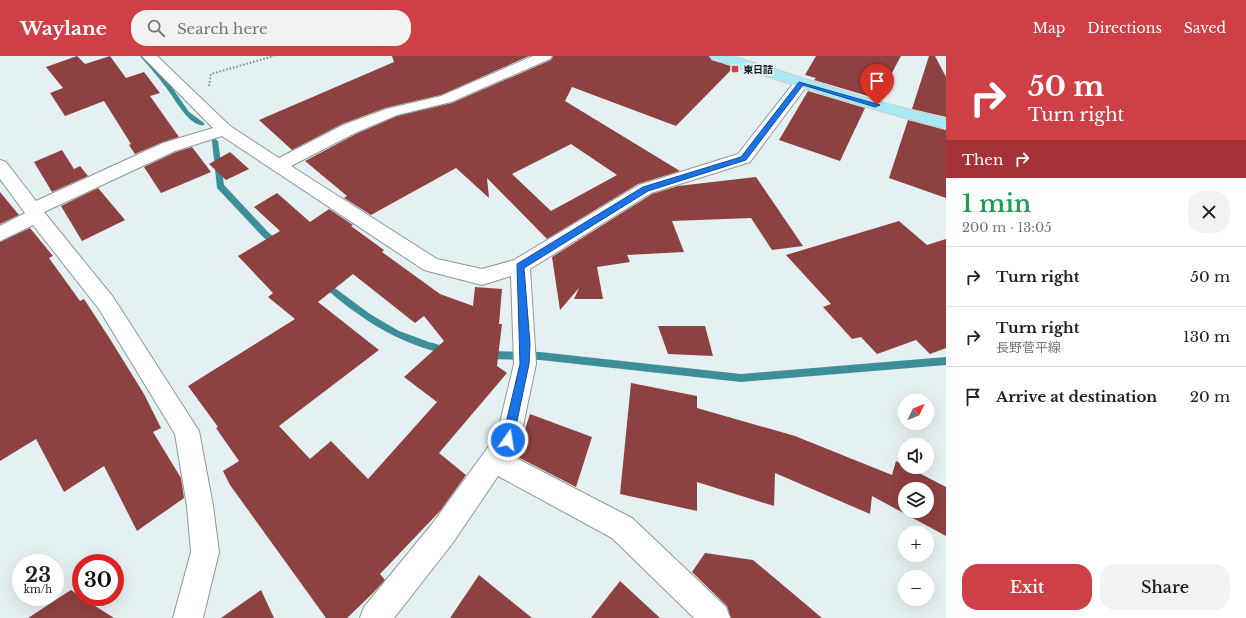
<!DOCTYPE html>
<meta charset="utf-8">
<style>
:root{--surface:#fff;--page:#f2f2f2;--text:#202124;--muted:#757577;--line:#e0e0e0;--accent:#cf3f46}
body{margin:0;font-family:"Libre Baskerville","Noto Sans JP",serif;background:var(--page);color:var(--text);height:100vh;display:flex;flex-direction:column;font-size:15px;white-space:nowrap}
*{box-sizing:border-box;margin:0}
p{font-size:13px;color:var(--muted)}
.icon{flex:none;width:22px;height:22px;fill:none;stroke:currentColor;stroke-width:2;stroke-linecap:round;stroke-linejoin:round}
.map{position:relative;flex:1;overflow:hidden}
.details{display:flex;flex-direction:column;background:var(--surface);width:300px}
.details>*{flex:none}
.top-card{background:#cf3f46;color:#fff;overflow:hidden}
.needle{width:26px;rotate:47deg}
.buttons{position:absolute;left:898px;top:338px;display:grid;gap:8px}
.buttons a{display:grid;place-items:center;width:36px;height:36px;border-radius:50%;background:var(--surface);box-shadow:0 4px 16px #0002;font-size:20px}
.speed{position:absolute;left:12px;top:498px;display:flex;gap:8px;font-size:20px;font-weight:700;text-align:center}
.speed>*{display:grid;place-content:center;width:52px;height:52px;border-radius:50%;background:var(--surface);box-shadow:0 4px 16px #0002;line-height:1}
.speed small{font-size:10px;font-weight:400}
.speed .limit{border:6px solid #d22;background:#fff;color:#111}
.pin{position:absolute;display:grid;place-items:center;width:34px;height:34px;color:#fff;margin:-41px -17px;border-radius:50% 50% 50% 0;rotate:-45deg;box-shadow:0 0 4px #0007}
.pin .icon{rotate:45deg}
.me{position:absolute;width:44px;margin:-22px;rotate:13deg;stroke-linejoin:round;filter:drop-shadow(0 0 3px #0008)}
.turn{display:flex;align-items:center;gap:14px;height:84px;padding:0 16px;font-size:18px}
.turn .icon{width:52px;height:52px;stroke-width:2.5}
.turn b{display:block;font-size:28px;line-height:34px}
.then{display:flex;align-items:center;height:38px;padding:0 16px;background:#0003;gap:8px;font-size:15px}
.round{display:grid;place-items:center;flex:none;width:42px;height:42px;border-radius:16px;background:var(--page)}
.head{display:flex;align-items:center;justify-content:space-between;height:68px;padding:0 16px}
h1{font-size:24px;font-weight:600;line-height:30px;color:#1e9e55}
.cta{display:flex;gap:8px;margin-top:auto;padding:8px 16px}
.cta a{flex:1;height:46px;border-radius:16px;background:var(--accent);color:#fff;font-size:16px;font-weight:600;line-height:46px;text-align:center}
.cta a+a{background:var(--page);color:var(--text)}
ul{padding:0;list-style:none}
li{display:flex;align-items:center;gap:12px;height:60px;padding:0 16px;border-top:1px solid var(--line)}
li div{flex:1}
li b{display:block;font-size:15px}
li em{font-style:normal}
header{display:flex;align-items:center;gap:24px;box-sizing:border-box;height:56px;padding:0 20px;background:var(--accent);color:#fff}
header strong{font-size:19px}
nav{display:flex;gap:22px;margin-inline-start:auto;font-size:14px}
.search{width:280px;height:36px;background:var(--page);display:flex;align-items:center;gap:10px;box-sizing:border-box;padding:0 14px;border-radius:16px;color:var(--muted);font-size:15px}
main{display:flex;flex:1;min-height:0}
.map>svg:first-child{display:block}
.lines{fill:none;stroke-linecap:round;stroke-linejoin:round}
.stream{fill:#3c8e99;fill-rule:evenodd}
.building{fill:#8e4141;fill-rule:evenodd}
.street-casing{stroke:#8d9899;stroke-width:2}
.primary-casing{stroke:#cccdcd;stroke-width:2}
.path{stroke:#81888a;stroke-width:2;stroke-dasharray:1.5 2;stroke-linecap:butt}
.street{fill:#fff;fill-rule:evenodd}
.primary{fill:#a7eaf3;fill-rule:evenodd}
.route{fill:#1a73e8;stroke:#114b97}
.poi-dot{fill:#cf3f46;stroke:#e5f0f2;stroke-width:1.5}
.labels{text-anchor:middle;stroke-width:4;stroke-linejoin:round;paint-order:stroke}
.far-poi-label{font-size:10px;font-weight:bold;fill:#171b1c;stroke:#e5f0f2;text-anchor:start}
</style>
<header>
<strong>Waylane</strong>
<div class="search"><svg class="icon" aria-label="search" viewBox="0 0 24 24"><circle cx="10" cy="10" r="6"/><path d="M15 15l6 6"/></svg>Search here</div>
<nav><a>Map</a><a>Directions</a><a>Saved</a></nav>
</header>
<main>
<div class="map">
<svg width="946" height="562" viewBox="0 0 946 562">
<rect width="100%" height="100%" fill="#e5f0f2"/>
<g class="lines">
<g class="stream">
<path d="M140,0H146L169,27L189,56L204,67V69C189,72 173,39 164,29C157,19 148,10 140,0Z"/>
<path d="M213,83H215L218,85L224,129L269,177L282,187L283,189L282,191H276L263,181L217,132L212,85Z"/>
<path d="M324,224L370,258L399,275L429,286L451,292L453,295L451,298L448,299C393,285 364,265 321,229L320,227Z"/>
<path d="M486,295L540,296L741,318L946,301V309L741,326L540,304L486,303L483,302L481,299L483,296Z"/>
</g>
</g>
<g class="building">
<path d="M77,0L85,8L110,0L126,22L144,16L160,37L150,40L179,81L163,86L135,98L129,89L131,88L104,45L65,60L50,37L63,32L46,11Z"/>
<path d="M392,0H529L441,39L385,52L342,68L292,94L259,64L394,6Z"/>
<path d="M553,0H709L712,4L734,11L676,70L572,31L565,45L680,115L638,128L547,183L487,122L489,142L456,112L371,159L344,142L347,140L305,105L356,78L397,60L452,47L551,4ZM571,88L617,119L551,155L512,118Z"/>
<path d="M816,0H901L878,43L814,24L816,22L805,19Z"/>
<path d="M929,0H935L946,21V61L912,53Z"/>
<path d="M808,35L865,52L840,105L779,84Z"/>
<path d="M908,64L946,74V142L889,122Z"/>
<path d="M192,91L211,116L161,137L144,111L176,96Z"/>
<path d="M62,94L74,113L80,110L88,120L52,136L34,106Z"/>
<path d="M230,96L249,113L226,124L209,108Z"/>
<path d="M756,121L803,190L772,194L751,162L672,165L684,196L627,199L630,206L597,211L603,243H574L579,232L560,254L552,201L652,138L678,130Z"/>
<path d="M98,132L125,164L82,185L61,150Z"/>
<path d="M0,136L19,159L0,168Z"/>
<path d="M277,137L310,166L329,153L353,169L351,170L384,194L382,196L440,238L473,250L475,231L502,233L499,268H502L497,310L507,317L439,397L466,419L440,455L380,518L385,524L372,538L347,562H326L230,429L223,415L239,405L216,372L218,371L188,330L295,263L268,241L273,237L238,200L280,175L254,151ZM353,218L415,267L424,260L444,285L404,321L437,346L368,423L331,385L310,403L279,370L379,294L318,246Z"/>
<path d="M899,165L927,189L946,183V292L930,298L916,284L877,298L861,281L852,283L823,251L831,248L786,199Z"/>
<path d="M30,172L53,200L49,202L80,245L84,243L110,283L144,338L161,372L153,376L181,422L184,442L137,475L104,410L64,436L36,383L0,405V186Z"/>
<path d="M658,270H705L713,300L668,298Z"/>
<path d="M631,327L697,340V352L795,380L892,419L896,405L946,431V480L872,440L870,458L775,417L774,450L697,426V455L620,438ZM905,433H927V455H905Z"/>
<path d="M530,358L592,381L576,431L514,399L521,385Z"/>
<path d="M705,497L753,504L822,562H731L727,550L692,516Z"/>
<path d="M479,519L532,562H450Z"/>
<path d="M620,525L660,562H591Z"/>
<path d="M71,534L81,541L114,562H28Z"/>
<path d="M261,534L274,562H221Z"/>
</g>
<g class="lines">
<g class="street-casing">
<path id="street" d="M142,0H157L230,70L279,102L343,69L386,53L441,40L533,0H552L550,3L451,46L397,59L355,77L291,110L437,203L482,213L514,204L639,129L738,98L796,24H806L809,27L750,106L651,137L530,213L536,308L520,384L512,400L632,462L726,551L730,562H694L612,482L498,420L452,488L394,562H360L364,551L432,468L497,379L514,308L511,220L482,229L424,214L222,80L175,95L44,156L113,241L199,375L213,450L219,496L203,562H173L191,496L187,450L175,378L99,253L33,169L0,185V170L25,157L0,123V104L6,106L36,145L163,87L213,72Z"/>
</g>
<g class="primary-casing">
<path id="primary" d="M710,0H732L869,43L946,63V73L859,49L712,3Z"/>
</g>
<path class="path" d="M209,30L211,18L274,0"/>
<use href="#street" class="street"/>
<use href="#primary" class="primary"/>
</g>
<path class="route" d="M799,26L880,49L875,51L803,29L746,104L648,135L524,212L530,288L529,308L513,384L511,387L508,389L504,387L502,384L520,308L517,208L643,131L741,101Z"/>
<rect class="poi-dot" x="731" y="9" width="8" height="8" rx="2"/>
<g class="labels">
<g class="far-poi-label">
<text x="743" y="17">東日詰</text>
</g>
</g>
</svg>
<div class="buttons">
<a><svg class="needle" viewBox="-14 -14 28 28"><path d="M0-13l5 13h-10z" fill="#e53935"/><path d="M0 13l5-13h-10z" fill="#757577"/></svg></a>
<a><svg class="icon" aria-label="sound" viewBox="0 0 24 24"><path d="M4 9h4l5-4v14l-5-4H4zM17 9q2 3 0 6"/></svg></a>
<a><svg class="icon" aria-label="layers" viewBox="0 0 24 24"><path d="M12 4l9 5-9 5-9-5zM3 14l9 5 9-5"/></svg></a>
<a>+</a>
<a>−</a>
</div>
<div class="speed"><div>23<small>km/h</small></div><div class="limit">30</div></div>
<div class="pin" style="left:877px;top:49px;background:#d93025"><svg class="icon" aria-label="arrive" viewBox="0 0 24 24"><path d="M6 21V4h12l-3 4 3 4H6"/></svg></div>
<svg class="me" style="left:508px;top:384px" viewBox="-20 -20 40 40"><circle r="17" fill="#1a73e8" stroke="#fff" stroke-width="3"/><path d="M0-11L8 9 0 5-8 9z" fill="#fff"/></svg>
</div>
<section class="details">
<div class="top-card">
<div class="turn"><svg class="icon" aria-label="right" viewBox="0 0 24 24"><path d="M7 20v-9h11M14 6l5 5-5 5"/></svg><div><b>50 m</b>Turn right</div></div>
<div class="then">Then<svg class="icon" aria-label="right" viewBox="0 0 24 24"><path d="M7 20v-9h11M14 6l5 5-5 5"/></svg></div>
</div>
<div class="head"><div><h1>1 min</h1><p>200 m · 13:05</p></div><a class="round"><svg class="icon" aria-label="close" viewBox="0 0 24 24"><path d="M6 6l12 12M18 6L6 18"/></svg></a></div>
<ul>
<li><svg class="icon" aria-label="right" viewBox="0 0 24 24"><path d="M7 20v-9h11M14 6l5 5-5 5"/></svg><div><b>Turn right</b></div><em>50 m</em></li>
<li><svg class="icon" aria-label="right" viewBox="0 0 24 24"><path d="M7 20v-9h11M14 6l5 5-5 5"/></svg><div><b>Turn right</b><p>長野菅平線</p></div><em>130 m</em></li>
<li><svg class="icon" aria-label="arrive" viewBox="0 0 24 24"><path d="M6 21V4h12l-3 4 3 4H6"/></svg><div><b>Arrive at destination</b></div><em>20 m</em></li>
</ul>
<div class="cta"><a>Exit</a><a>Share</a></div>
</section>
</main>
